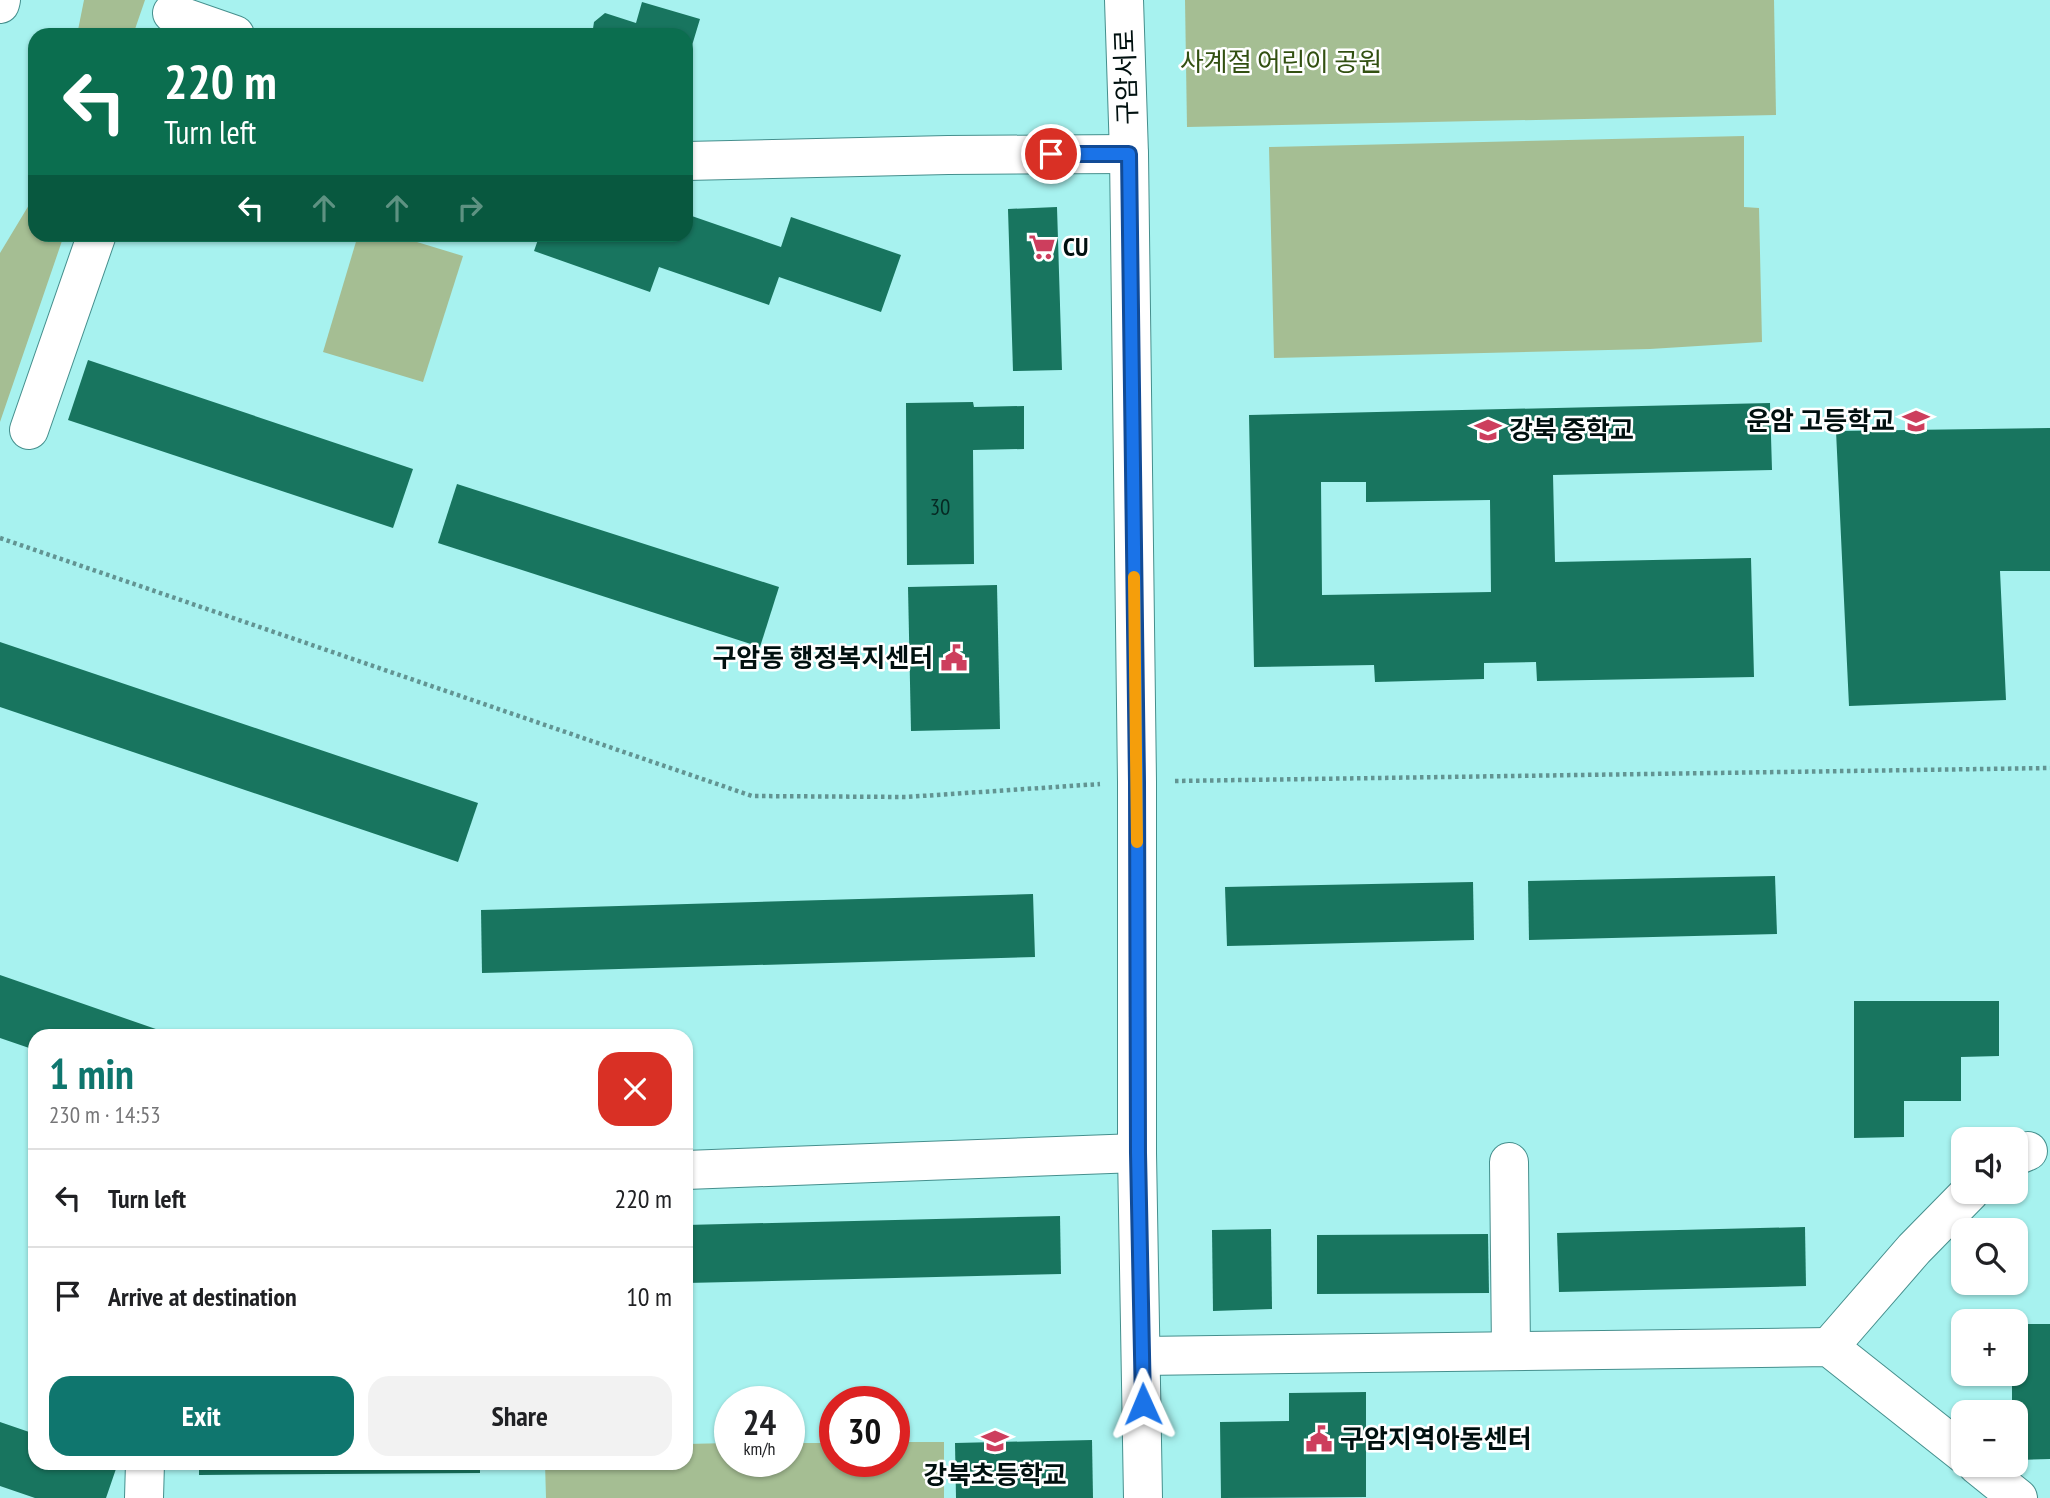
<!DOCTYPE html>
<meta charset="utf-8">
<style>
:root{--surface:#fff;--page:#f2f2f2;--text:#202124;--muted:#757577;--line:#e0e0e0;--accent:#0f766e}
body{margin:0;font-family:"PT Sans Narrow","Noto Sans KR",sans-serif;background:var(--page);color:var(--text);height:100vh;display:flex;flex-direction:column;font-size:26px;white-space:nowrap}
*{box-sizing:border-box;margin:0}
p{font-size:23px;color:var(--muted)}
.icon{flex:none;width:38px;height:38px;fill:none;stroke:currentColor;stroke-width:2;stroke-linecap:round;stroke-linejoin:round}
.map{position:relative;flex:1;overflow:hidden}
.details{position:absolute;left:28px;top:1029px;width:665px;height:441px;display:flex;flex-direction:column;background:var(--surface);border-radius:21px;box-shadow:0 2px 5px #0004}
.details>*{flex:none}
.banner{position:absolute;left:28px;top:28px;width:665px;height:214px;border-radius:21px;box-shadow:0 2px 5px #0004;background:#0b6e4f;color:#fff;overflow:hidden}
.fabs{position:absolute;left:1951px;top:1127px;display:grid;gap:14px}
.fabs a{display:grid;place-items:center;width:77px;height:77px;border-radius:14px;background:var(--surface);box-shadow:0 2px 5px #0004;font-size:35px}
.speed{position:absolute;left:714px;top:1386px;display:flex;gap:14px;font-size:35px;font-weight:700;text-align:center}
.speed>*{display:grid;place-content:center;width:91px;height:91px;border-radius:50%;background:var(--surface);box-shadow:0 2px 5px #0004;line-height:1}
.speed small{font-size:18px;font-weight:400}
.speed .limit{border:10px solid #d22;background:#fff;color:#111}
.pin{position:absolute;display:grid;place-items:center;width:60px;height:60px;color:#fff;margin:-30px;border:4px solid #fff;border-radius:50%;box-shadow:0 2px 7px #0007}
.me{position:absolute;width:77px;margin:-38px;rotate:359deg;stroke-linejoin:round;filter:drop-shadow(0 0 5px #0008)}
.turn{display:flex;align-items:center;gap:24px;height:147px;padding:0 21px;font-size:32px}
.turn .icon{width:91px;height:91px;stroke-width:2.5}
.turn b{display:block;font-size:49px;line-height:60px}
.lanes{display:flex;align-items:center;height:66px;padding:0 21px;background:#0003;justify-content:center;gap:35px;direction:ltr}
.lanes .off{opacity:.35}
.round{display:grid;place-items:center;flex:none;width:74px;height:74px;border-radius:21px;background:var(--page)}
.head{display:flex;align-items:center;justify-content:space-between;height:119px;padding:0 21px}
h1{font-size:42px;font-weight:700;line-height:52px;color:var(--accent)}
.primary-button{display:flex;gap:14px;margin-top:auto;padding:14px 21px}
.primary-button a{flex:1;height:80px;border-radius:21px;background:var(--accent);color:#fff;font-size:28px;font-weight:700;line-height:80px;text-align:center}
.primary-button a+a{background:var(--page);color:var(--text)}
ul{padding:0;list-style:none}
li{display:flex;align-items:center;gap:21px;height:98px;padding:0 21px;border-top:2px solid var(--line)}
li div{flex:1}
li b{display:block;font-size:26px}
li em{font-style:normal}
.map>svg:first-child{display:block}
.green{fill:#a5be93}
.building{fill:#18755f;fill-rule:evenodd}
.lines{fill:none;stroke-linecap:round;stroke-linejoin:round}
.minor-casing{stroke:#458f8d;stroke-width:40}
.major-casing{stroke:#458f8d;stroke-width:40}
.path{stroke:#629492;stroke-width:4.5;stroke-dasharray:3.5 3.5;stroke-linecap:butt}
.minor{stroke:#fff;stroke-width:38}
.major{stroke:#fff;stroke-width:38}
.route-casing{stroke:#114b97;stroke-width:18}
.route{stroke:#1a73e8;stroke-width:12}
.slow{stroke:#f59e0b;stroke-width:12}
.labels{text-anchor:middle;stroke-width:5;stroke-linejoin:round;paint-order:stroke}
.number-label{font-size:23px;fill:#062923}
.park-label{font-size:26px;fill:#325011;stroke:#fff}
.street-label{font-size:26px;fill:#00100f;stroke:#fff}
.poi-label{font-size:26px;font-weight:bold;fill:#00100f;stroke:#fff;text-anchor:start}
</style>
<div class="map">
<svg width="2050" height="1498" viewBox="0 0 2050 1498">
<rect width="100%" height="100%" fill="#a7f2ef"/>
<g class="green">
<path d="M84,0H145L133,35H77Z"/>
<path d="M1185,0H1774L1776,115L1187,127Z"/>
<path d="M1744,136V207L1759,208L1762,342L1650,349L1274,358L1269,147Z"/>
<path d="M35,195V234L64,235L0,422V253Z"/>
<path d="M358,235H394L463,256L423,382L323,352Z"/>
<path d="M894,1442H944V1498H546L545,1463H686V1444L730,1443V1461H789V1443H835V1461H894Z"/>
</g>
<g class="building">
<path d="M642,2L700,19L687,62L686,35H592L594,22L605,13L636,23Z"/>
<path d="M1057,207L1062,370L1013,371L1008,209Z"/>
<path d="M686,214L781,247L791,217L901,255L881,312L779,277L769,305L659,267L650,292L534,251L540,234H658L663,236L664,234H686Z"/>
<path d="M88,360L413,469L393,528L68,420Z"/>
<path d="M973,402L974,407L1024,406V449L973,450L974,564L907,565L906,403Z"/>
<path d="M1770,403L1772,470L1553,475L1555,562L1751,558L1754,677L1537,681L1536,662L1484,663V679L1375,682L1374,665L1254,667L1249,415ZM1321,482H1366V502L1490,500L1491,592L1322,595Z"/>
<path d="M2050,428V571H2000L2006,700L1849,706L1836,431Z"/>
<path d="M457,484L779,587L760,647L438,543Z"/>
<path d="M997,585L1000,729L911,731L908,587Z"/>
<path d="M0,642L478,803L458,862L0,707Z"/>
<path d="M1775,876L1777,934L1529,940L1528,881Z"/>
<path d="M1473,882L1474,940L1227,946L1225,887Z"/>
<path d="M1033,894L1035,957L482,973L481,910Z"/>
<path d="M0,975L176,1036H35V1050L0,1038Z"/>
<path d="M1854,1001H1999V1056L1961,1057V1101H1904V1137L1854,1138Z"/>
<path d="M1060,1216L1061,1274L686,1283V1225Z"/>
<path d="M1805,1227L1806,1286L1559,1292L1557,1233Z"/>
<path d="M1271,1229L1272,1309L1213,1311L1212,1230Z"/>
<path d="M1488,1234L1489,1293L1317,1294V1235Z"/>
<path d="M2016,1324H2050V1459L2016,1460V1412H2012V1374H2016Z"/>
<path d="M1366,1392V1497L1221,1498L1220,1422L1289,1421V1393Z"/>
<path d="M0,1422L35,1434V1463H118L106,1498H35L0,1486Z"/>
<path d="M1092,1440L1093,1498H956L955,1443Z"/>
<path d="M199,1463H480V1473L199,1475Z"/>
</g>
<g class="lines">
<g class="minor-casing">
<g id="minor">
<path d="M1124,0L1129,154L1137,782V1153L1143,1498"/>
<path d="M172,13L235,35"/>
<path d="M686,161L948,155L1129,154"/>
<path d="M29,430L97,234"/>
<path d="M2016,1156L2028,1151"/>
<path d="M1509,1162L1511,1351"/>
<path d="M686,1170L1137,1153"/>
<path d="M1829,1347L1914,1249L1970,1192"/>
<path d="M1142,1356L1829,1347L1964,1454"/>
<path d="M1977,1465L2018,1498"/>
<path d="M144,1498L145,1463"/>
</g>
</g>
<g class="major-casing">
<path id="major" d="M0,4L1,0"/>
</g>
<g class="path">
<path d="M0,538L752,796L906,797L1100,784"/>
<path d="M1175,781L2050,768"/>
</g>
<use href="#minor" class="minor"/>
<use href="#major" class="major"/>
</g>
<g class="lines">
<g class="route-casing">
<path id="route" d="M1051,154H1129L1137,782L1138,1153L1143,1404"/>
</g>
<use href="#route" class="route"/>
<path class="slow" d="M1134,577L1137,842"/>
</g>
<defs>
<g id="supermarket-bare" transform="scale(2.1)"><path d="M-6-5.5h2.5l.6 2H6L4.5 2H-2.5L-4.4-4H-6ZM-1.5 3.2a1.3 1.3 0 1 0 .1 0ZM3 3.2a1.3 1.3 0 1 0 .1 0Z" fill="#cd3e5d" stroke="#fff" stroke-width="2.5" paint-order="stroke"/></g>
<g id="school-bare" transform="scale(2.1)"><path d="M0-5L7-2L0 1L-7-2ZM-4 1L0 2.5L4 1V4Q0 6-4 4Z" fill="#cd3e5d" stroke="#fff" stroke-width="2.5" paint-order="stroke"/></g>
<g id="civic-bare" transform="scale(2.1)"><path d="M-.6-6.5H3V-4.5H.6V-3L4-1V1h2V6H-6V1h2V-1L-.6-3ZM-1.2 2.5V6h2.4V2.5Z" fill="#cd3e5d" stroke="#fff" stroke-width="2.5" paint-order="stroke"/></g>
</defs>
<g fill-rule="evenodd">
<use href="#supermarket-bare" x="1042" y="247"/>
<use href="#school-bare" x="1916" y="421"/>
<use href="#school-bare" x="1488" y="430"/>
<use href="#civic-bare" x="954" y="658"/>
<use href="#civic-bare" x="1319" y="1439"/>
<use href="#school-bare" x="995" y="1441"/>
</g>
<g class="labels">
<g class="number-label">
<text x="940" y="515">30</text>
</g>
<g class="park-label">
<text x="1281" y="71">사계절 어린이 공원</text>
</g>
<g class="street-label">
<text transform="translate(1126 77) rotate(-92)" y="9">구암서로</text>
</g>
<g class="poi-label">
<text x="1063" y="256">CU</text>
<text x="1895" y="430" text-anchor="end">운암 고등학교</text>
<text x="1509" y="439">강북 중학교</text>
<text x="933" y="667" text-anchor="end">구암동 행정복지센터</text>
<text x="1340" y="1448">구암지역아동센터</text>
<text x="995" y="1484" text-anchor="middle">강북초등학교</text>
</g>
</g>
</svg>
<div class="fabs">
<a><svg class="icon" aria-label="sound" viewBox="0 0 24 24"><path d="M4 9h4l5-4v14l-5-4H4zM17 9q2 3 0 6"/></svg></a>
<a><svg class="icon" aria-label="search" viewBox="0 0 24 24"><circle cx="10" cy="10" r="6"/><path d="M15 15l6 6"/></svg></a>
<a>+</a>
<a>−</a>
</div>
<div class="speed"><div>24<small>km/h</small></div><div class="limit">30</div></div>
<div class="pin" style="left:1051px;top:154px;background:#d93025"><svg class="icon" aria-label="arrive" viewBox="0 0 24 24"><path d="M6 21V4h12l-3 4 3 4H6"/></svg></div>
<svg class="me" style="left:1143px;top:1404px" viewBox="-20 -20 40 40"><path d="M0-17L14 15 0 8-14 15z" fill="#1a73e8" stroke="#fff" stroke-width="4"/></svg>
<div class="banner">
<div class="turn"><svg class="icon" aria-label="left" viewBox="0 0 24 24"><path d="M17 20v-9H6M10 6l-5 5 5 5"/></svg><div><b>220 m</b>Turn left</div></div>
<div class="lanes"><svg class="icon" aria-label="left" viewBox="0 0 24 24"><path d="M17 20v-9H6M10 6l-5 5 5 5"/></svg><svg class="icon off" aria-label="ahead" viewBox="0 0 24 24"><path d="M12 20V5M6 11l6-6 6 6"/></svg><svg class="icon off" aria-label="ahead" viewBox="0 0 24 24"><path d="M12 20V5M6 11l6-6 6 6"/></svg><svg class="icon off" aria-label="right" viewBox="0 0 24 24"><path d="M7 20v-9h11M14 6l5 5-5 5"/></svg></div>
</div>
<section class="details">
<div class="head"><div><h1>1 min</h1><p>230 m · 14:53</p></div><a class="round" style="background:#d93025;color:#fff"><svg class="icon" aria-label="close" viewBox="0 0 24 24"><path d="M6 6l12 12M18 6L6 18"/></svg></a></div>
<ul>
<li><svg class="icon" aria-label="left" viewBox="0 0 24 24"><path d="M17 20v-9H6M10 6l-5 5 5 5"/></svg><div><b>Turn left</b></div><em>220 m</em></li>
<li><svg class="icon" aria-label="arrive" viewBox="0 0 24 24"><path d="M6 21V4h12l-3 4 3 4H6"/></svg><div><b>Arrive at destination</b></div><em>10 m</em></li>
</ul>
<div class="primary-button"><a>Exit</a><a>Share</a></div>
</section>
</div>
